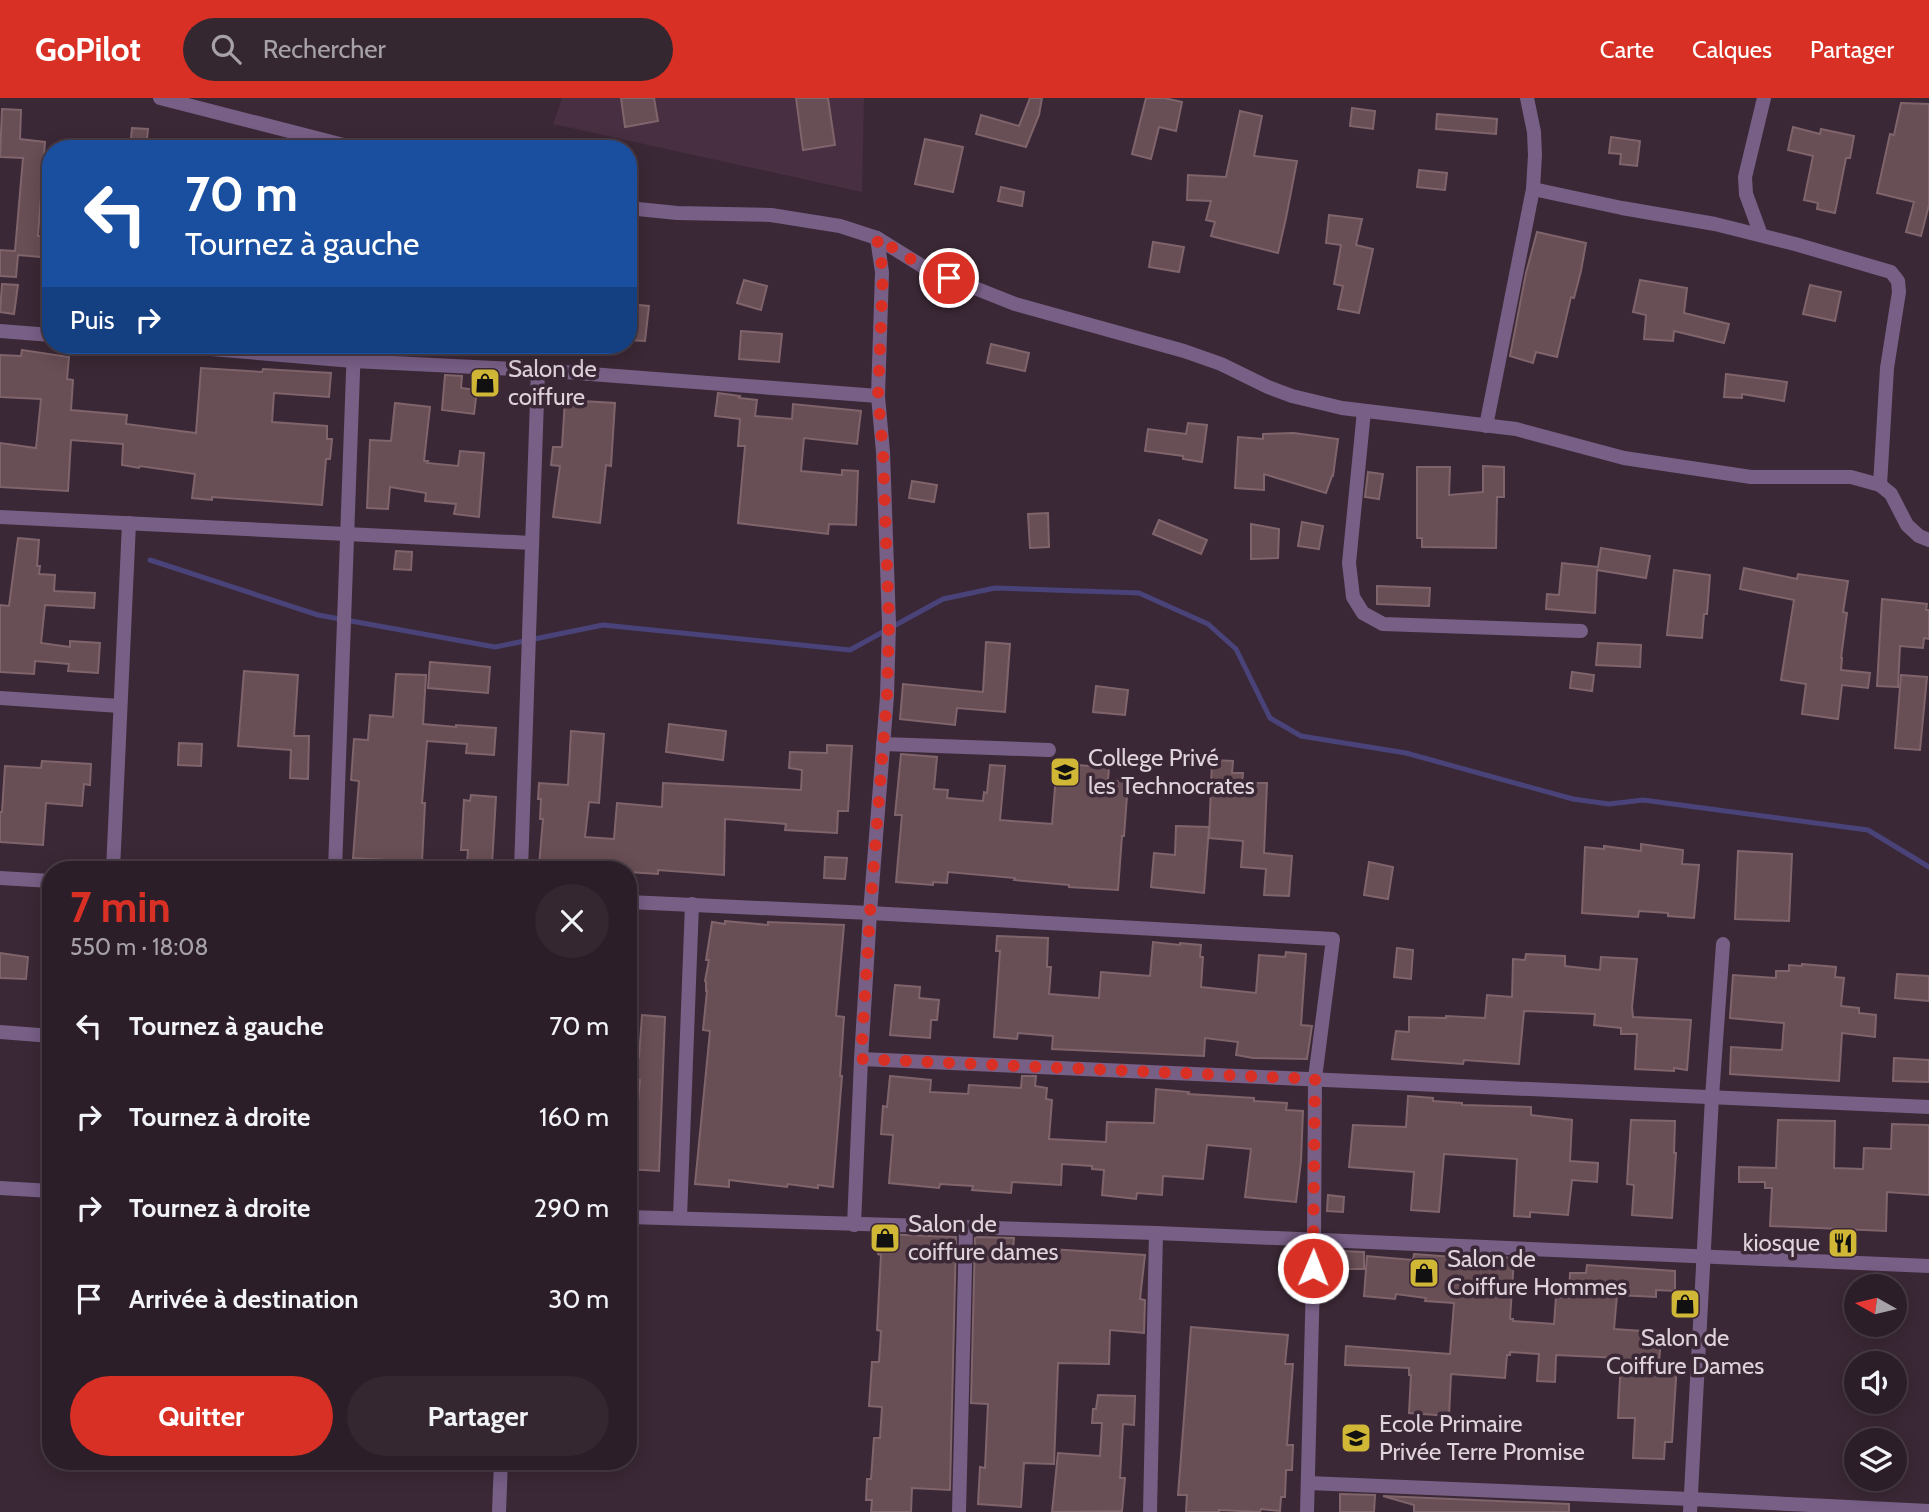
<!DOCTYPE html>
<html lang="fr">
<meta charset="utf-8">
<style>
:root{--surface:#2c1e28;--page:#342730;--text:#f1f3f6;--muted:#a6a2a8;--line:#483c45;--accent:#d93025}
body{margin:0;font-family:Cabin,sans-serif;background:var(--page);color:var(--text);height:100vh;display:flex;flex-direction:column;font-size:26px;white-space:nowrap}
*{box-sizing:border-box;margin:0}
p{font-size:23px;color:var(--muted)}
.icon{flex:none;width:38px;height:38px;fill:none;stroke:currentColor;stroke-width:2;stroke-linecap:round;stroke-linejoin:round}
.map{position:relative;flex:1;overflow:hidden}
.sheet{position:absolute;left:42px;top:763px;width:595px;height:609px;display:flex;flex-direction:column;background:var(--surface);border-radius:28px;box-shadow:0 4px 18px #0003,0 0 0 2px var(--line)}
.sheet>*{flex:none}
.banner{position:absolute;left:42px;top:42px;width:595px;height:214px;border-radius:28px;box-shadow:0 4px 18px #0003,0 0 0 2px var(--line);background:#1a4fa0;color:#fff;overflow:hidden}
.needle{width:46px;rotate:278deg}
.buttons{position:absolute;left:1844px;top:1176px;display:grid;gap:14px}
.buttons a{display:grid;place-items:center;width:63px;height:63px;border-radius:50%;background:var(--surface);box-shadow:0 4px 18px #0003,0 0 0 2px var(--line);font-size:35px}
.pin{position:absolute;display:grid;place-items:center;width:60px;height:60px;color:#fff;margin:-30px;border:4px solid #fff;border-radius:50%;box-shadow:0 2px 7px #0007}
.me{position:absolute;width:77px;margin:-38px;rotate:1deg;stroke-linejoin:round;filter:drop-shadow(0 0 5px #0008)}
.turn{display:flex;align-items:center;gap:24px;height:147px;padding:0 28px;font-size:32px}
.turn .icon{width:91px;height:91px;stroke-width:2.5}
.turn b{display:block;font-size:49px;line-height:60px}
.then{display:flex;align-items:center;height:66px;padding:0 28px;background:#0003;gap:14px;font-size:26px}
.round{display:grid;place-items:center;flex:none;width:74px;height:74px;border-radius:37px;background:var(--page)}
.headline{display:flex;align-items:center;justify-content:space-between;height:119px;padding:0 28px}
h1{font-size:42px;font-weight:800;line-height:52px;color:var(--accent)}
.action{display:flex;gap:14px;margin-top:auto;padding:14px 28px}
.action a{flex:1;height:80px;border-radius:42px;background:var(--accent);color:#fff;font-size:28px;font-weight:800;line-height:80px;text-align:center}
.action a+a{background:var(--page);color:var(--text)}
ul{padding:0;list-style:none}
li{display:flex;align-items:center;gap:21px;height:91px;padding:0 28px}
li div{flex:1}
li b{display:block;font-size:26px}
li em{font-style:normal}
header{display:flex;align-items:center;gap:42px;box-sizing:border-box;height:98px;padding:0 35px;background:var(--accent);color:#fff}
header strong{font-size:33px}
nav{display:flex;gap:38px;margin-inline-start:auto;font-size:24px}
.search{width:490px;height:63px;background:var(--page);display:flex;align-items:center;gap:18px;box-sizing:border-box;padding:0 24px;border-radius:38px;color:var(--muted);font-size:26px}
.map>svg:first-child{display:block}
.built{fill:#482f41}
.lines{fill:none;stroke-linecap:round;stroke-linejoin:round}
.stream{stroke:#4a4379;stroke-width:5}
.building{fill:#684e55;stroke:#7f646b;stroke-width:2}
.street{stroke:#785f86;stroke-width:14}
.route{stroke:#d93025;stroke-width:12;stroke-dasharray:0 21.6}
.labels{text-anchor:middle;stroke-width:7;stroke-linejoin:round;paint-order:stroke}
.poi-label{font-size:24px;fill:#dfd3db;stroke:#3b2836;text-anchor:start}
</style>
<header>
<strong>GoPilot</strong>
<div class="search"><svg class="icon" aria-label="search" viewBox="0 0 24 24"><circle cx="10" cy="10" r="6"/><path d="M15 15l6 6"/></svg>Rechercher</div>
<nav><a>Carte</a><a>Calques</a><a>Partager</a></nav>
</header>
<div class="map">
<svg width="1929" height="1414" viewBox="0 0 1929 1414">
<rect width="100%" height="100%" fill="#3b2836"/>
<path class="built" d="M562,0H864L862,94L553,26Z"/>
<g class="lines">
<path class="stream" d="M150,462L318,517L495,549L603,527L850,552L943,501L995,490L1139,495L1208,526L1236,551L1270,620L1301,638L1406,655L1573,701L1609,706L1643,702L1868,732L1929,769"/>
</g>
<g class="building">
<path d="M621,0H654L658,23L625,29Z"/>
<path d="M796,0H828L835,47L803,52Z"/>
<path d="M1030,0H1042L1039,17L1026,49L976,36L981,17L1019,28Z"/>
<path d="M1146,0H1164L1182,4L1176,33L1159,29L1151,61L1132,56Z"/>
<path d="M1901,5L1929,6V107L1921,138L1906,134L1914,104L1877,95L1890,36L1894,37Z"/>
<path d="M1352,10L1375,13L1373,31L1350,28Z"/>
<path d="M2,11L21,12L20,41L45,44L38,138L51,140V160L18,157L16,179L0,178V152L15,153L23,60L0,59Z"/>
<path d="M1240,13L1262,18L1254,58L1297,63L1286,120L1278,155L1211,138L1215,124L1206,122L1211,103L1187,102L1188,77L1226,79Z"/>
<path d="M1437,16L1497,21L1496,36L1436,31Z"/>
<path d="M1793,29L1820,36L1821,31L1854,38L1850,60H1846L1835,115L1817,111L1818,105L1804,102L1813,58L1788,52Z"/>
<path d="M132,30L148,31L146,51H130Z"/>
<path d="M1611,39L1640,43L1637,68L1620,66L1621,56L1609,55Z"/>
<path d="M925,41L963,49L953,94L915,86Z"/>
<path d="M1419,72L1447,75L1445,92L1417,89Z"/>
<path d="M1001,89L1024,94L1022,108L998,103Z"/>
<path d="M1329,117L1362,121L1356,147L1373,151L1359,215L1338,211L1343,188L1334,186L1341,147L1326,145Z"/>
<path d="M1537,134L1586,145L1581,173L1574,200L1571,199L1557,259L1536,254L1533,265L1510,258L1526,175Z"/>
<path d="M1153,144L1184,149L1179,174L1149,169Z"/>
<path d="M744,182L767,188L761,212L737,205Z"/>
<path d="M1640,182L1687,190L1684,215L1729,226L1724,245L1674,233L1673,243L1644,241L1646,217L1633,214Z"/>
<path d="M2,186L18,187L14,216L0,214Z"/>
<path d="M1810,187L1841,194L1835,223L1803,216Z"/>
<path d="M628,206L649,208L645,243L628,242Z"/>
<path d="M741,233L782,236L779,264L739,261Z"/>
<path d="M991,246L1029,255L1025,273L987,265Z"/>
<path d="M22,252L69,259L67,281L73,282L71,312L127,317L126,326L196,335L201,270L262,274L263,271L331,275L329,299L274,295L272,324L327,328V341H332L330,361H326L322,407L212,399V402L192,400L195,376L140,368L139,370L122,367L123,346L71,342L68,393L0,389V345L36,350L41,301L0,299V257L21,258Z"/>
<path d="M1726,276L1787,284L1784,303L1742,296V300L1724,299Z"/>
<path d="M445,277L462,278L461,290L477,292L474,316L442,312Z"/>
<path d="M718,295L740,298L739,300L757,302L755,318L792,321L793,306L861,313L857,346L804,340L801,373L842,377V372L858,373L856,427L829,426L828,436L738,425L745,348H738L740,321L715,318Z"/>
<path d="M565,302L615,305L611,368L606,367L600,425L553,419L560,368L551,367L553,349H562Z"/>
<path d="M395,305L430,309L424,363H428L427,365L458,368L460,353L484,355L479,419L454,416L456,406L425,403L426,395L390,389L388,411L367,410L370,342L391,343Z"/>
<path d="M1188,325L1207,327L1202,364L1183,361V358L1145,353L1148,331L1186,336Z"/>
<path d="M1294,335L1338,341L1333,378H1332L1326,395L1264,376V392L1235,390L1238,339L1263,341V336Z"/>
<path d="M1483,368L1504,369V399H1497L1496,450L1422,449V440H1417V369H1450L1449,397L1483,394Z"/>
<path d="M1368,374L1383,376L1379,401L1365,399Z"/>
<path d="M912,383L937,387L934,404L909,400Z"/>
<path d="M1048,415L1049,449L1030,450L1028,416Z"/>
<path d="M1159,422L1207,442L1201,456L1153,436Z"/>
<path d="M1302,424L1323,428L1319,451L1298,448Z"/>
<path d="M1251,426L1279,431L1278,460L1251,461Z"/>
<path d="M18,440L39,442L37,468H40L39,476L55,477L54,493L95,495L94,510L45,507L41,545L70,549V543L100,545L98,575L68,573L69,566L35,563L34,576L0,574V507L9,508Z"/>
<path d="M1601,450L1650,458L1646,480L1597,472L1595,515L1546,511L1547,496L1559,497L1562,465L1598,469Z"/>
<path d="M396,453L412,454L411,472L394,471Z"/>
<path d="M1744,470L1797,481L1798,476L1848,483L1843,514L1847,515L1841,560H1842L1841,572L1870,575L1868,590L1842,587L1838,621L1802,616L1806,586L1781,582L1794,502L1740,491Z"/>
<path d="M1674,472L1710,477L1707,516H1704L1702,540L1667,537Z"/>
<path d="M1377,488L1430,490L1429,508L1377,506Z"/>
<path d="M1882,501L1927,506L1926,512H1929V541L1924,540L1923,550L1900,548L1898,589L1877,588Z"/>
<path d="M986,544L1010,546L1005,614L957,610L955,627L900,621L903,586L983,594Z"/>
<path d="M1598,545L1641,547L1640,569L1596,567Z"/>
<path d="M430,564L490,569L488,595L428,590Z"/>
<path d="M244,573L298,577L294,638H309L308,681L290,680L291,652L238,648Z"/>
<path d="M1572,574L1594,577L1592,593L1570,590Z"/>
<path d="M396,576L426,577L423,626L456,629V627L496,630L494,657L466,655L467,646L427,643L422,705H425L422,764L353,760L359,683L351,682L354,641L368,642L370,617L393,619Z"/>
<path d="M1901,577L1927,579L1920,652L1895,650Z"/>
<path d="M1096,588L1128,592L1125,617L1093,614Z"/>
<path d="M669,626L726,633L723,662L666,654Z"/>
<path d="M571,633L604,636L599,705L589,704L585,739L614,741L617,705L662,709L663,685L801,692L802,672L789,670L790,654L827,655V647L852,648L848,713H838L837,735L785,732L786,726L725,721L724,777L658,772V776L628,774V772H588L539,768L543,721H540L541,701H538L539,685L568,687Z"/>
<path d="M179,645L202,646L201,668L178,667Z"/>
<path d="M901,656L937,659L934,691L948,692L947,700L983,703L984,694L987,695L990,667L1005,668L1000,722L1052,726L1057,665L1109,670L1108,682L1128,684L1124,738H1122L1118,792L1069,789V787L1014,782L1015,780L948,774L947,785L933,784V787L896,784L902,717H895Z"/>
<path d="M1212,662L1233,663L1232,675H1243L1242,685H1267L1264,755L1292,758L1289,798L1264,797L1266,771L1241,769L1243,743L1209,740Z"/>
<path d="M42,663L91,666L90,687L84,686L82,708L46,705L43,747L0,744V714H2L5,668L41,670Z"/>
<path d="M471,697L496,699L492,767L467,766L468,752H461L464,702L470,703Z"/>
<path d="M1176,728L1209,729L1204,795L1151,789L1154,755L1175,757Z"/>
<path d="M1641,746L1683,752L1682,766L1699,767L1694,820L1668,818V815L1639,813L1638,819L1582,815L1585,749L1604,751V748L1641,753Z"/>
<path d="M1738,753L1792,756L1789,823L1735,821Z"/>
<path d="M825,759L847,760L845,781L824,780Z"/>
<path d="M1369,764L1393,769L1388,801L1364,797Z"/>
<path d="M725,823L768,827V824L844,827L836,918L844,919L840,978H842L833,1089L818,1087V1090L788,1086L787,1089L729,1082V1089L695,1086L710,933L703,932L707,893H706V884L705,883L709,862H706L712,824L725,826Z"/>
<path d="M997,838L1048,840L1047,869H1051L1049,896L1099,900L1101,874L1150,878L1153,844L1180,847V845L1201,847L1200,859H1203L1201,889L1256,895L1259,857L1285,859L1286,854L1306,856L1301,927L1312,928L1307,961L1253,960L1236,957L1238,944L1205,940L1204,958L1052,951L1053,938L1018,935L1017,941L994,939L1000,853H996Z"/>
<path d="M1397,850L1413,852L1411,881L1394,879Z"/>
<path d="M0,855L28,859L26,881L0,880Z"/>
<path d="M1526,856L1565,858V868L1600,872L1601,859L1637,861L1632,909L1633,919L1691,922L1687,972L1674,970V973L1635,971L1637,936H1621V930L1594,927L1595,916L1550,914L1524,913L1519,966L1464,962L1463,966L1392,961L1396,933L1409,934V919L1446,920V918L1485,920L1487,897L1512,899L1513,861L1525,862Z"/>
<path d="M1802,866L1836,869L1835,879L1844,880L1841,908L1859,910V915L1876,917L1875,939L1842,935L1839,983L1730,976L1731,949L1782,952L1784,925L1730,920L1733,877L1776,880V873H1789V867L1802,868Z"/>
<path d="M1897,876L1929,878V903L1895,900Z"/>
<path d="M895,887L920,889L919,900L939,902L937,922H931L930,940L890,937Z"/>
<path d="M642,917L665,919L659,1073L628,1071V1025H631L632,1015H637L640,982L633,981L635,958L639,959Z"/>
<path d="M1894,960L1929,962V984L1893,983Z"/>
<path d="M890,978L931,982L930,994L968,996L969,987L1021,990L1022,978H1036L1035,988L1047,990L1046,1001L1052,1002L1049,1041L1106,1044L1107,1024L1154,1025L1156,991L1189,994L1188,996L1254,1000V1003L1287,1005L1286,1012L1303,1013L1301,1063L1296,1104L1245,1099L1251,1051L1207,1047L1203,1081L1163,1078L1162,1097L1137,1095L1136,1101L1102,1097L1104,1072L1092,1071V1068L1062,1066L1061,1087L1012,1084L1011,1095L972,1092L973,1088L940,1086L939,1090L889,1085L893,1037L881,1036L883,1008L887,1009Z"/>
<path d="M1408,998L1433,1000V1003L1462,1005V1007L1531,1009V1017L1572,1022L1570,1063L1598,1065L1597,1084L1572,1082L1568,1117L1530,1114V1119L1514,1118L1517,1061L1444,1056L1439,1114L1411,1112L1414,1074L1349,1069L1353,1027L1406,1029Z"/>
<path d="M1631,1022L1675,1023L1674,1055H1676L1672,1120L1632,1117L1634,1087L1627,1086Z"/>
<path d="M1778,1022L1835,1023L1834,1070L1863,1071L1864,1050L1891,1051L1892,1026L1929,1027V1097L1887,1094L1886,1133L1770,1128L1772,1090H1765V1084H1739V1069L1776,1070Z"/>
<path d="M1328,1097L1344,1099L1343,1114L1327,1113Z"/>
<path d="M880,1136L956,1139L950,1392L912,1390L911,1414H871L872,1402H866L867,1381H871L874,1340H880L882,1309L869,1308L872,1264H879L881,1233L877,1232L881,1157L878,1156Z"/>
<path d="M978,1139L1014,1140L1013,1152L1051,1155V1151L1145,1157L1140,1201L1145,1202L1144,1235L1110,1232L1109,1266L1058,1265L1054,1366L1024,1365L1021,1409L978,1406L980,1369L985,1370L988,1306L971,1305L975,1140Z"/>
<path d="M1341,1153L1364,1154V1171H1333V1155H1340Z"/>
<path d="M1414,1156L1479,1161L1480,1158L1514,1160L1510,1221H1513V1223L1554,1226L1556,1199L1569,1200L1570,1175H1586L1587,1167L1675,1173V1193L1656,1192V1199L1617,1197L1614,1231L1657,1234V1240L1661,1241L1659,1264L1677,1265L1672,1344H1665L1664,1361L1633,1360L1635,1320H1618L1621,1260L1556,1257L1555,1284L1537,1283L1539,1256L1510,1254V1257H1507L1505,1280L1451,1276L1449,1318L1409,1315L1411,1277H1409V1270L1345,1267L1346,1248L1450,1256L1454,1205L1425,1203L1426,1200L1396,1196L1395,1201L1364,1198L1367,1158L1413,1162Z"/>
<path d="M1191,1229L1288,1237L1285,1266H1293L1287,1347H1293L1292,1372H1286L1285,1399H1281L1280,1413L1261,1411L1260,1414L1219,1412V1414H1186L1187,1397H1178Z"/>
<path d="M1098,1297L1135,1298L1134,1327L1123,1326L1120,1380H1125L1122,1413L1052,1414L1058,1355L1100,1358L1102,1325H1092L1093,1311H1096Z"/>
<path d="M1340,1396L1375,1397L1374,1414H1340Z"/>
<path d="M1383,1398L1569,1406V1414H1414V1407Z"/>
</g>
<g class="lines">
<g class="street">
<path d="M160,0L359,51"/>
<path d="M1533,91L1622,110L1715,126L1795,146L1891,174L1898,183L1899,194L1887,270L1880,387"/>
<path d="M628,110L677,115L771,117L840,128L877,140L927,171L1015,206L1184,253L1221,266L1268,289L1292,298L1342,310L1516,331L1624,360L1751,379H1851L1880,387L1891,396L1907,427L1919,438L1929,442"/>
<path d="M1761,137L1746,96L1745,79L1764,0"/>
<path d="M0,233L51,237"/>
<path d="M163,247L353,263L538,272L878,298"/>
<path d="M1364,313L1349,465L1353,499L1363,515L1383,526L1581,533"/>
<path d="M1486,328L1533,91L1535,57L1534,34L1527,0"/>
<path d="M0,419L532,445"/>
<path d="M0,600L120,608"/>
<path d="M883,646L1049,652"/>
<path d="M113,772L129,425"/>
<path d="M335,772L354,247"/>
<path d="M521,772L538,272"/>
<path d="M0,780L51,783"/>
<path d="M628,804L870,815L1333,841L1315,980L1314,1143L1307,1414"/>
<path d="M0,934L51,938"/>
<path d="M861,961L1929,1009"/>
<path d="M0,1090L51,1093"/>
<path d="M628,1119L1156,1135L1929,1168"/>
<path d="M680,1119L692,806"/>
<path d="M854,1127L861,961L870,815L887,598L889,526L883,354L878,298L882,174L877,140"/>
<path d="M1308,1385L1691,1401L1929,1413"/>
<path d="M499,1414L501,1363"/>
<path d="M959,1414L966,1130"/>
<path d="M1150,1414L1156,1135"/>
<path d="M1690,1414L1712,999L1723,846"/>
</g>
</g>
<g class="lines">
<path class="route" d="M949,180L927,171L877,140L883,174L878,298L883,354L889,526L887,598L870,815L861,961L1315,981L1313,1170"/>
</g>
<defs>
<g id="shop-square" transform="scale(1.575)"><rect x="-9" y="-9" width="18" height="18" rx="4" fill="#d1b736" stroke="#3b2836"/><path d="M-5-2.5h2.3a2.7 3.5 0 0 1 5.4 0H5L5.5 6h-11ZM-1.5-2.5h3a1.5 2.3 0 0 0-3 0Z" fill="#111"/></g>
<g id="university-square" transform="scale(1.575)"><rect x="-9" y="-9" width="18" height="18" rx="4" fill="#d1b736" stroke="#3b2836"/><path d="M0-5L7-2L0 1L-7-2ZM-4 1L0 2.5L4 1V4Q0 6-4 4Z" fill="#111"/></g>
<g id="restaurant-square" transform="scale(1.575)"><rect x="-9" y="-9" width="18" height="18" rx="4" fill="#d1b736" stroke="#3b2836"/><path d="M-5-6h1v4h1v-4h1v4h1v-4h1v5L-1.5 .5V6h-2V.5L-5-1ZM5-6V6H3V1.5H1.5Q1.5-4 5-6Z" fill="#111"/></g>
<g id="school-square" transform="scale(1.575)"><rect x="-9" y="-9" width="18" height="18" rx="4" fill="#d1b736" stroke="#3b2836"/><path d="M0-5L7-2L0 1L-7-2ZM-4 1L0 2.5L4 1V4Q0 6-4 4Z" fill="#111"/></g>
</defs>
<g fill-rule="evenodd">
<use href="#shop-square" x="485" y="285"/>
<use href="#university-square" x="1065" y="674"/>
<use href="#shop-square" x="885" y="1140"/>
<use href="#restaurant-square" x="1843" y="1145"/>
<use href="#shop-square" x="1424" y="1175"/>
<use href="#shop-square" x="1685" y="1206"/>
<use href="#school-square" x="1356" y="1340"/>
</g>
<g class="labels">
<g class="poi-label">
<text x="508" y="279">Salon de<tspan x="508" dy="28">coiffure</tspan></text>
<text x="1088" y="668">College Privé<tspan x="1088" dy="28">les Technocrates</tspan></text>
<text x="908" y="1134">Salon de<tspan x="908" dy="28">coiffure dames</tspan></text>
<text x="1820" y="1153" text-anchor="end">kiosque</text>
<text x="1447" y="1169">Salon de<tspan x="1447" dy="28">Coiffure Hommes</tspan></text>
<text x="1685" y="1248" text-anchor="middle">Salon de<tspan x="1685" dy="28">Coiffure Dames</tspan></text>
<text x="1379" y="1334">Ecole Primaire<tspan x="1379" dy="28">Privée Terre Promise</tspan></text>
</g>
</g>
</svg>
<div class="buttons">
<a><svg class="needle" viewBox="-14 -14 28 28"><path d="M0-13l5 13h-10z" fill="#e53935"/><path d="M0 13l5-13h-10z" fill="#a6a2a8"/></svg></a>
<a><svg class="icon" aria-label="sound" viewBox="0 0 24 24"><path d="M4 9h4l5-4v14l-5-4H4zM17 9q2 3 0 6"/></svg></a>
<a><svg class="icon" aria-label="layers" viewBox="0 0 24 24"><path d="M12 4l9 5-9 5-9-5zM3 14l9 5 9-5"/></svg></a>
</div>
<div class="pin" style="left:949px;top:180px;background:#d93025"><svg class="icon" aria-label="arrive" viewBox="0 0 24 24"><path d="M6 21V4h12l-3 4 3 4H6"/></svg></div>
<svg class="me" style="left:1313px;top:1170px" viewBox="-20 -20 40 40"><circle r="17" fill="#d93025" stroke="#fff" stroke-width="3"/><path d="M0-11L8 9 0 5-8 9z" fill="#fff"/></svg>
<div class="banner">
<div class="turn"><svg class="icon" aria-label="left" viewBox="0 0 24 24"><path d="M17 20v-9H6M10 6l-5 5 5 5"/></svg><div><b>70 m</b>Tournez à gauche</div></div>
<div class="then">Puis<svg class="icon" aria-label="right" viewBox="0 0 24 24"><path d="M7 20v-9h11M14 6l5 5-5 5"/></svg></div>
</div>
<section class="sheet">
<div class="headline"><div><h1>7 min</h1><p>550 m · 18:08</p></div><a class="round"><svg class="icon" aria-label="close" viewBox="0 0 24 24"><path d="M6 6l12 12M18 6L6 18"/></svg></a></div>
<ul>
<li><svg class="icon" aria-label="left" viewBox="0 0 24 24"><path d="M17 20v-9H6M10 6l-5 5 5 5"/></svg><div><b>Tournez à gauche</b></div><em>70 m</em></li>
<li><svg class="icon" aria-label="right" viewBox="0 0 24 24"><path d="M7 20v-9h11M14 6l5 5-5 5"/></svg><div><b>Tournez à droite</b></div><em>160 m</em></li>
<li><svg class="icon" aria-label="right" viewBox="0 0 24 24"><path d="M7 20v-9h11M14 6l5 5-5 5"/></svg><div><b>Tournez à droite</b></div><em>290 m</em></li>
<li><svg class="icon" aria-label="arrive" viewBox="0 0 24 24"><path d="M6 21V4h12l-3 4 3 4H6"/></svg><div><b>Arrivée à destination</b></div><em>30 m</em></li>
</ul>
<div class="action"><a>Quitter</a><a>Partager</a></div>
</section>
</div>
